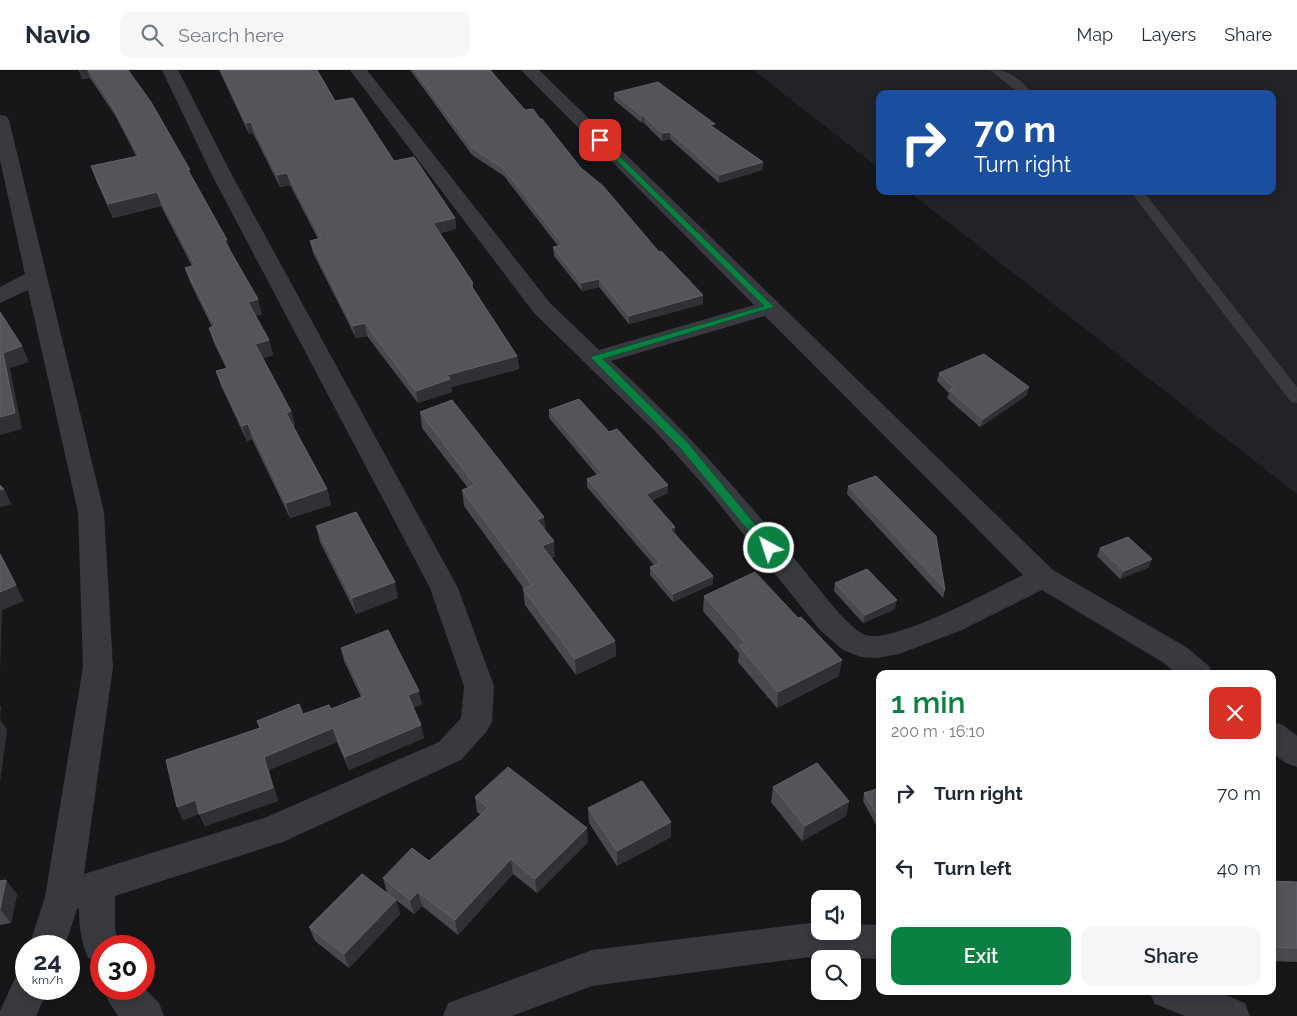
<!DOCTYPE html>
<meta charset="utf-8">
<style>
:root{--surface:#fff;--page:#f6f6f7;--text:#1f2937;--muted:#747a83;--line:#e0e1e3;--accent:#0b8043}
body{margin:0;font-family:Raleway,sans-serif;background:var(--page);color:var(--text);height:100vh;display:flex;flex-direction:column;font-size:19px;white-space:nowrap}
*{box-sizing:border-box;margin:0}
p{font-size:16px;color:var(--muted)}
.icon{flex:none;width:28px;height:28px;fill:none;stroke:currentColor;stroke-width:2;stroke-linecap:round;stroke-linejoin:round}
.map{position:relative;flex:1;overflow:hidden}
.drawer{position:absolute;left:876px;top:600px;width:400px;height:325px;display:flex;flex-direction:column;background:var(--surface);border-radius:10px;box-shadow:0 2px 8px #0003}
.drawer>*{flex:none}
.top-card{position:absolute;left:876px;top:20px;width:400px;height:105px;border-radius:10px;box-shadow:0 2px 8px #0003;background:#1a4fa0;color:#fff;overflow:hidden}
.fabs{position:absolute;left:811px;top:820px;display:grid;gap:10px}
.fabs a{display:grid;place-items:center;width:50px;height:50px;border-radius:10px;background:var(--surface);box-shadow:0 2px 8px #0003;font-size:25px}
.speed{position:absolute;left:15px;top:865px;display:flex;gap:10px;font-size:25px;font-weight:700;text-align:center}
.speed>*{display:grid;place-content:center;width:65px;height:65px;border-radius:50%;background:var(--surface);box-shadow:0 2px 8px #0003;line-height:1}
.speed small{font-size:12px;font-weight:400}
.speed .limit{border:8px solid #d22;background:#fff;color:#111}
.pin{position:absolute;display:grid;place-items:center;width:42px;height:42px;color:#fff;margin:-21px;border-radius:10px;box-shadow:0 2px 8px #0006}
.me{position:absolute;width:55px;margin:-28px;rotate:320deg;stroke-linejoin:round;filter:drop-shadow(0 0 4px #0008)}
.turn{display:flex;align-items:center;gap:18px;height:105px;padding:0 15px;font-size:22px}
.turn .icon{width:65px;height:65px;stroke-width:2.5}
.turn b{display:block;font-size:35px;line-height:42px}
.round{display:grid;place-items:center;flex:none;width:52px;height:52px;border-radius:10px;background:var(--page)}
.head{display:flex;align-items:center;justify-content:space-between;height:85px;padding:0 15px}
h1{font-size:30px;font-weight:600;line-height:38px;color:var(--accent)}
.button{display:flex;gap:10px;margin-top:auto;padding:10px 15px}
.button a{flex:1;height:58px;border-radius:10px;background:var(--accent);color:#fff;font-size:20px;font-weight:600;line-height:58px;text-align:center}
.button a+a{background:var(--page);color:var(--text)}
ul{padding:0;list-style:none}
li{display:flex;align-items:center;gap:15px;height:75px;padding:0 15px}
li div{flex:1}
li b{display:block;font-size:19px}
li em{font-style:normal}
header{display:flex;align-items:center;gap:30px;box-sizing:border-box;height:70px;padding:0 25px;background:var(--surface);border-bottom:1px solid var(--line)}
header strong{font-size:24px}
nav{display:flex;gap:28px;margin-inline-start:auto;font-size:18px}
.search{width:350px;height:45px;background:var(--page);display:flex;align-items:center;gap:12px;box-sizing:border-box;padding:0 18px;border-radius:10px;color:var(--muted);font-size:19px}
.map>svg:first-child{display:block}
.built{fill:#232327}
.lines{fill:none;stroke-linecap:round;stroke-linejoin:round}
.lane{fill:#383a3f;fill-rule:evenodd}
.street{fill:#383a3f;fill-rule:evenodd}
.wall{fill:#484a4f}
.shaded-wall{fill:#303135}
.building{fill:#53555b;stroke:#60636a}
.route{fill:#0b8043;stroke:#07532c}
</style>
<header>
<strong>Navio</strong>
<div class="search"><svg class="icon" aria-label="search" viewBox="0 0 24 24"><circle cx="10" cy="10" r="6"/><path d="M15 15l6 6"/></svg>Search here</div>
<nav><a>Map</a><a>Layers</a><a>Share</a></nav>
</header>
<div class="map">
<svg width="1297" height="946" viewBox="0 0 1297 946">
<rect width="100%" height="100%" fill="#17171a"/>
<path class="built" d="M753,0H1297V424L908,121H1272V24H880V99Z"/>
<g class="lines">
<g class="lane">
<path d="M990,0C1010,0 1020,9 1033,24H1020Z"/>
<path d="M1130,121H1143L1297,317V333L1291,332Z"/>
</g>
<g class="street">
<path d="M162,0H178L233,107L458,518L494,616L492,652L487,661L461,690L283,772L115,826V858L119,876H101V893L88,888C81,871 79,856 79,838L77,839L65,876H29L45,827L83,597L78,442L28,220L0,233V217L25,204L0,90V45L6,46L9,50L104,442L113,597L84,804L264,748L439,672L461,648L464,616L430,518L213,107Z"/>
<path d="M350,0H367L550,233L599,280L754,235L521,0H539L1053,500L1186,577L1209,596L1213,604H1177L1164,593L1042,520L962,560L899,584L877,588L861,587L843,580L820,560L712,425L658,364L534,243ZM765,246L1023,505C994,519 894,574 866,565C850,560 826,527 815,514C751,435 686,359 611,291Z"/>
<path d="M1272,651L1283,655L1297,666V697L1286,693L1272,683Z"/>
<path d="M810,853H820V861H852V854L880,855V889L810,887L592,916L512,946H443L448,933L592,880Z"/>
<path d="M26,902V919H48L36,946H0V941L16,906Z"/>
<path d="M144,918L159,933L164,946H118L109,932L103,919Z"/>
<path d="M1149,921H1216L1245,933L1250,946H1185L1155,934Z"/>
</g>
</g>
<g class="wall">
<path d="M79,0H128L193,109L227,170L230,180L262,244L255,246L269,270L273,285L263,288L291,341L295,356H293L327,419L331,435L290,448L252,369L247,371L221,316L216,301L226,298L214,273L209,258L212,257L190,212L185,198L192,196L161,136L113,148L96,110L91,96L136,86L115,45L90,8L82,9Z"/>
<path d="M219,0H317L335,31L394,91L455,148L456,159L440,163L473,213V219L517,286L519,299L451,317L452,322L418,333L367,266L356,268L313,183L310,171L318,169L290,115L280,117L253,63L249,64Z"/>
<path d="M410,0H490L525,40L540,49L581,98L659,182L703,225V234L629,254L599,217L582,221L554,186L553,177L558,176L504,106L472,85Z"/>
<path d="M614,23L714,58L763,92L762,100L719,113L670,69L662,71L644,53H642L614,30Z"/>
<path d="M939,303L1027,325L980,357L947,328L949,323L937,311Z"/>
<path d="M549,340L609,362L668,415V423L652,430L675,463L713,514L673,532L650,505V497L654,495L587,417V409L597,405L549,348Z"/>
<path d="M420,342L546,461L555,487L551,488L615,571L616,586L576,605L525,535L523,519H524L464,436L462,420L468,418L422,358Z"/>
<path d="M848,416L945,520L943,528L847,424Z"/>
<path d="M316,456L398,528L356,544L320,472Z"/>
<path d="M1100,478L1149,497L1120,509L1097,486Z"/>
<path d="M835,513L895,539L863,553L834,521Z"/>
<path d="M704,526L839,606L777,638L738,592L739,583L703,541Z"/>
<path d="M341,578L422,634L413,637L424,668L349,700L337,672L269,700L278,731L205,756L199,744L183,750L177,737L303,644L331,639L361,627L344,591Z"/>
<path d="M773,717L849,731L846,746L802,771L771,732Z"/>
<path d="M880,718V762L863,731L864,723Z"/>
<path d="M475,727L588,772L537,823L513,804L458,865L422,836L414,844L387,823L383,808L429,791L481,745L477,742Z"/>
<path d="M588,738L671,767L617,796L589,753Z"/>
<path d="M0,811L17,824L11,853L0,855Z"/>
<path d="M1272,811L1297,812V892L1272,891Z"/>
<path d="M396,830L400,844L349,898L315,871L309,857Z"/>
</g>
<g class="shaded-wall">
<path d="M79,0H87L90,8L82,9Z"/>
<rect x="642" y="46" width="2" height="7"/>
<path d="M251,52L253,63L249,64L246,53Z"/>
<path d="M670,62V69L662,71V63Z"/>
<path d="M763,92L762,100L719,113V105Z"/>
<path d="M287,103L290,115L280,117L277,105Z"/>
<path d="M157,122L161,136L113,148L108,134Z"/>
<path d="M455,148L456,159L435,164L433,153Z"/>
<path d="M224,170H227L231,184Z"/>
<path d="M599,209V217L582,221L581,213Z"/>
<path d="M703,225V234L629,254V246Z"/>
<path d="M258,229L262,244L252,247L248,232Z"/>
<path d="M365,253L367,266L356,268L353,256Z"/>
<path d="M269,270L273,285L259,289L255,274Z"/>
<path d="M22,276L29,292L10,298L22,359L0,365V347L3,283Z"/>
<path d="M517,286L519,299L451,317L452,322L418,333L416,321L447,305Z"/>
<path d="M1029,317L1027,325L980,357L983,349Z"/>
<path d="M291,341L295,356L290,357L286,343Z"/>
<path d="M248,354L252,369L247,371L242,356Z"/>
<path d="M668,415V423L646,432V424Z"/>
<path d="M4,419L12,435L0,437V420Z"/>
<path d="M327,419L331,435L290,448L286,433Z"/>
<path d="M544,447L546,462L537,450Z"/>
<path d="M675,457V465L670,459Z"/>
<path d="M554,471L555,487L543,492L542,476Z"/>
<path d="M0,483L24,531L2,540L0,603Z"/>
<path d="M1152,489L1149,497L1120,509L1124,501Z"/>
<path d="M713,506V514L673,532V524Z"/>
<path d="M395,512L398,528L356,544L352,528Z"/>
<path d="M897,530L895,539L863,553L865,545Z"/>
<path d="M615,571L616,586L576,605L575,589Z"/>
<path d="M842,590L839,606L777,638L778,622Z"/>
<path d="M419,621L422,634L411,639L408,625Z"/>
<path d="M0,635L1,637L0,649L7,660L0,713Z"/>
<path d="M421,655L424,668L349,700L345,687Z"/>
<path d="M333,658L337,672L269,700L278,731L205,756L199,744L183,750L177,737L264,687Z"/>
<path d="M849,731L846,746L802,771L805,756Z"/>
<path d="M671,752V767L617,796V781Z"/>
<path d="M587,758L588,772L537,823L535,809Z"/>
<path d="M511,789L513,804L458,865L455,850Z"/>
<path d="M6,810L17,824L11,853L0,839Z"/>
<path d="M418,822L422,836L414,844L410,830Z"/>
<path d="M396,830L400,844L349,898L344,884Z"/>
</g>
<g class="building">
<path d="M89,0H128L151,32L190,100H188L227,170H224L258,229L248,232L269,270L255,274L291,341L286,343L327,419L286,433L248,354L242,356L216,301L228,298L209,258L215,256L185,198L195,195L157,122L108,134L91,96L139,86L110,32Z"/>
<path d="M221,0H317L335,31L353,28L394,91L414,87L455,148L433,153L473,213L470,214L517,286L447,305L450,309L416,321L365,253L353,256L310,171L321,168L287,103L277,105L251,52L246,53Z"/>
<path d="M414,0H490L525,40L533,39L540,49H542L581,98L603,116L659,182L661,181L703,225L629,246L599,209L581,213L553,177L563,175L503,98L471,77Z"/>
<path d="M658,12L715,54L710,55L763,92L719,105L670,62L662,63L644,46H642L614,23Z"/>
<path d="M0,242L22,276L3,283L15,343L0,347Z"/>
<path d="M984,284L1029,317L983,349L949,320L954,318L939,303Z"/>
<path d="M579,329L609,362L617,359L668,415L646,424L675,457L670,459L713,506L673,524L650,497L660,493L587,409L602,403L549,340Z"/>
<path d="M452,330L544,447L537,450L554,471L542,476L615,571L575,589L523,519L532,515L462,420L475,415L420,342Z"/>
<path d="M876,406L936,466L945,520L848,416Z"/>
<path d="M0,415L4,419L0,420Z"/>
<path d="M356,442L395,512L352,528L316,456Z"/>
<path d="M1128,467L1152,489L1124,501L1100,478Z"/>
<path d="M0,484L16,515L0,522Z"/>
<path d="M867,499L897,530L865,545L835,513Z"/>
<path d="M755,502L798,548L801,547L842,590L778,622L739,576L745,573L704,526Z"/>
<path d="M388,560L419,621L408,625L421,655L345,687L333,658L264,687L273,718L199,744L196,730L177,737L166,690L260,658L257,651L299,634L303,644L329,635L331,639L364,626L341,578Z"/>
<path d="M817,693L849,731L805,756L773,717Z"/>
<path d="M508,697L587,758L535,809L511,789L455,850L418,822L410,830L383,808L412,778L429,791L488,738L475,727Z"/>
<path d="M642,711L671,752L617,781L588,738Z"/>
<path d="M880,718V751L864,723Z"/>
<path d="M362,804L396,830L344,884L309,857Z"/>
<path d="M6,810L0,839V811Z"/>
<path d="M1272,811L1297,812V878L1273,877L1272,874Z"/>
</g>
<path class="route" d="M600,67L774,237L603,289L688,373L773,476L775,478L773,481H765L680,378L591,288L593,286L764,236L597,71L596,70Z"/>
</svg>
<div class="fabs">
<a><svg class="icon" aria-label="sound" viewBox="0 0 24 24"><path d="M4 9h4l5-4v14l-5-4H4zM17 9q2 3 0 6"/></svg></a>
<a><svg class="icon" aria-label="search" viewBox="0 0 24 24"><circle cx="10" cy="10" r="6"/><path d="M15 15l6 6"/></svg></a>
</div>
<div class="speed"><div>24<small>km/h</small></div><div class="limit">30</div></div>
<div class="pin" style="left:600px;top:70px;background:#d93025"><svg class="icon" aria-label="arrive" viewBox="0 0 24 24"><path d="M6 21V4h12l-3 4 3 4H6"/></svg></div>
<svg class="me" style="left:769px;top:478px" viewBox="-20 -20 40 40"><circle r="17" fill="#0b8043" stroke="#fff" stroke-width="3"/><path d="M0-11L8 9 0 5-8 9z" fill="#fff"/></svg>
<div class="top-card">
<div class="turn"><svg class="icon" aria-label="right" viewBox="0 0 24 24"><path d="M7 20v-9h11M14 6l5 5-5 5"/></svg><div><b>70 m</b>Turn right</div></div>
</div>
<section class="drawer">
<div class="head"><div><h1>1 min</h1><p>200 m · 16:10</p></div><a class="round" style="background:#d93025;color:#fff"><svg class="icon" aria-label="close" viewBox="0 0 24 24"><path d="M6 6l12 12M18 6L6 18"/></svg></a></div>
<ul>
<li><svg class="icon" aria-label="right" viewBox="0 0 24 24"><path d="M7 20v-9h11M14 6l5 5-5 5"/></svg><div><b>Turn right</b></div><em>70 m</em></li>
<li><svg class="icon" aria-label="left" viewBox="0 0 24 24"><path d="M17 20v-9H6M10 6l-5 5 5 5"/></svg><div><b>Turn left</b></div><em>40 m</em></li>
</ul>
<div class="button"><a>Exit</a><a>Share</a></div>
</section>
</div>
